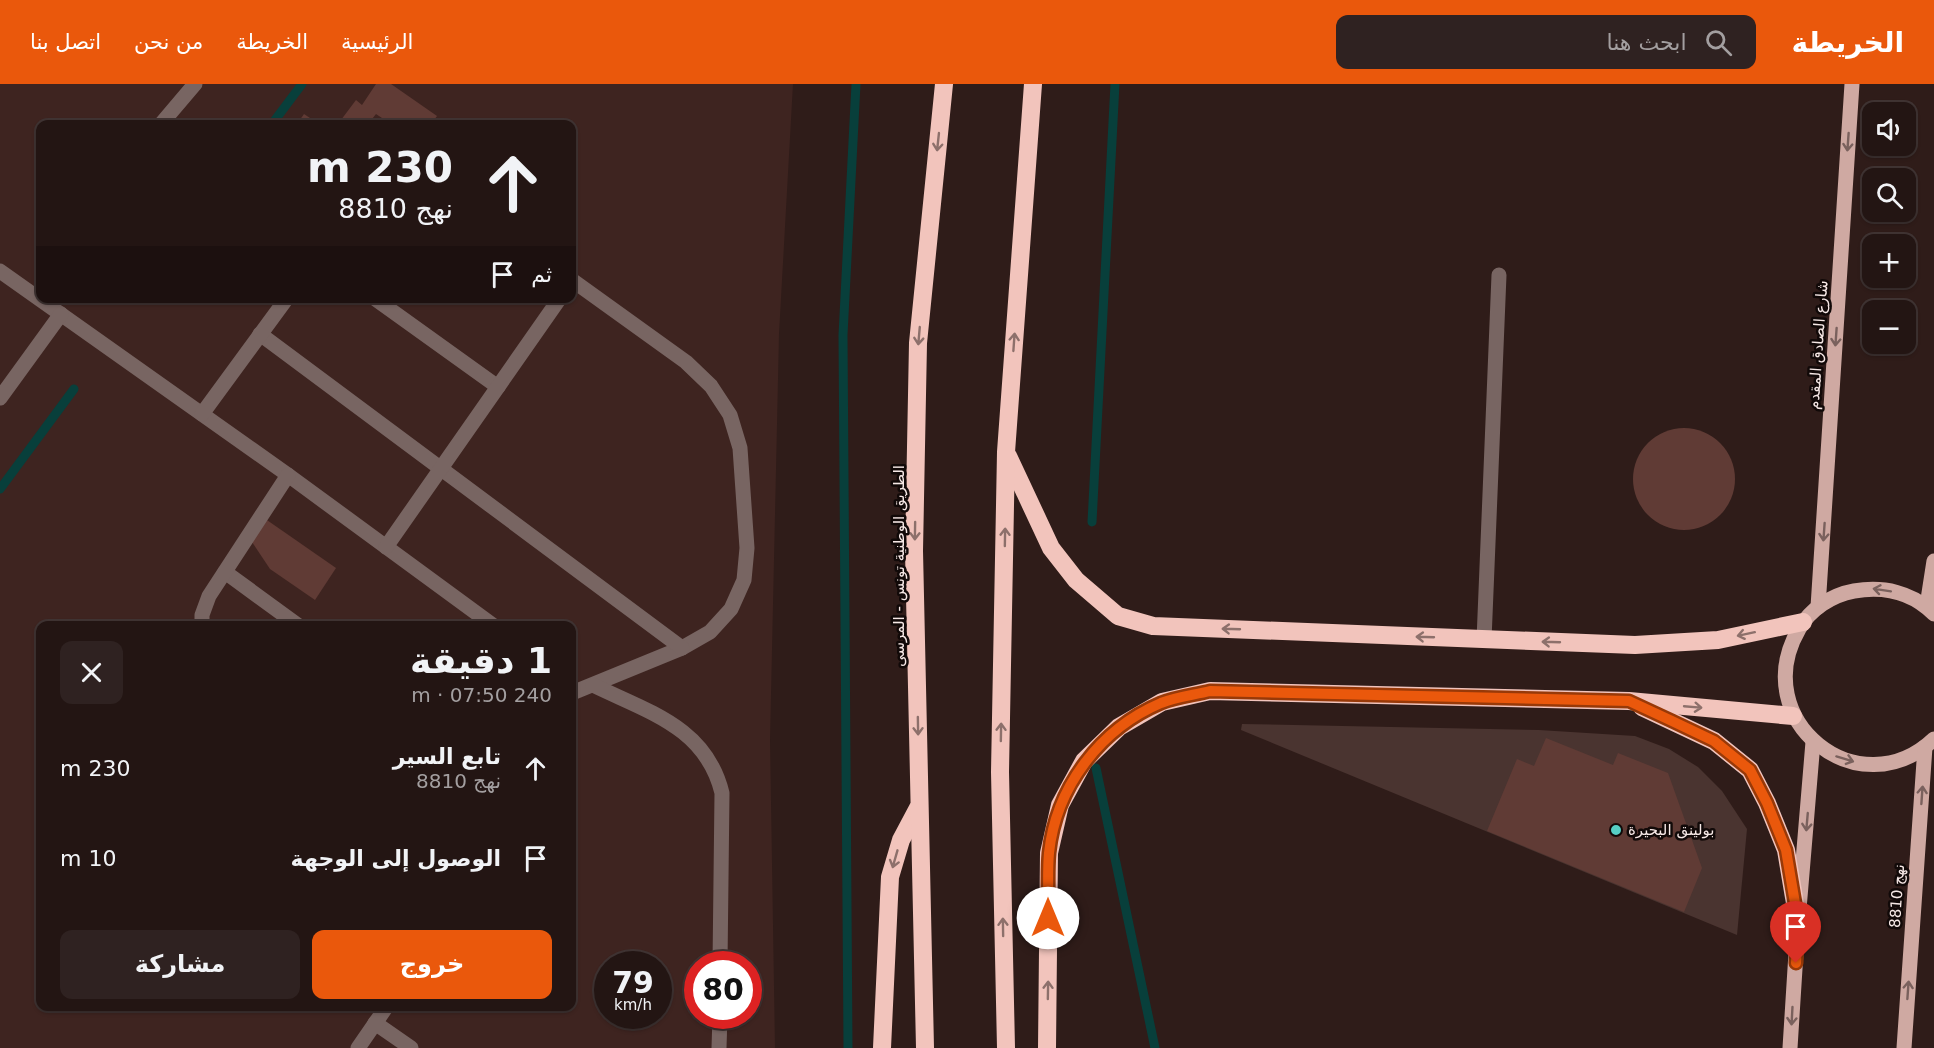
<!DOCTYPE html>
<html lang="ar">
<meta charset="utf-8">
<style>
:root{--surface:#231513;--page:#2f2221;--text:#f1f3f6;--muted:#a39fa0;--line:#403433;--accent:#ea580c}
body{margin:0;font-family:"DejaVu Sans","Noto Sans Arabic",sans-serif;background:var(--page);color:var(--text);direction:rtl;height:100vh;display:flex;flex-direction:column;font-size:22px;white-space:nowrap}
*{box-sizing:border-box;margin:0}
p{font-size:20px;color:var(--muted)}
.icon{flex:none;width:33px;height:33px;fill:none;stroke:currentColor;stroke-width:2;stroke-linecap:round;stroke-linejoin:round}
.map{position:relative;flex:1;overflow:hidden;direction:ltr}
.sheet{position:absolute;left:36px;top:537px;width:540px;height:390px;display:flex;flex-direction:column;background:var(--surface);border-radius:12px;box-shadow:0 2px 4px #0004,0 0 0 2px var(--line);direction:rtl}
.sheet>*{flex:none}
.guide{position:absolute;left:36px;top:36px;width:540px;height:183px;border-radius:12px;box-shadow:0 2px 4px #0004,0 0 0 2px var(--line);direction:rtl;background:#231513;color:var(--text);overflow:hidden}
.controls{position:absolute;left:1862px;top:18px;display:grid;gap:12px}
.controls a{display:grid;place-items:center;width:54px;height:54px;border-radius:12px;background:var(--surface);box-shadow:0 2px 4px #0004,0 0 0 2px var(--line);font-size:30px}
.speed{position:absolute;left:594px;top:867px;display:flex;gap:12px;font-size:30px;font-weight:700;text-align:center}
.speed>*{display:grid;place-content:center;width:78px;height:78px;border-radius:50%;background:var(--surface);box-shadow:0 2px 4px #0004,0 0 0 2px var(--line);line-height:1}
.speed small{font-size:15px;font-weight:400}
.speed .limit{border:9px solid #d22;background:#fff;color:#111}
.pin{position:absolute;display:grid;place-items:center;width:51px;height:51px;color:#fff;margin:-62px -26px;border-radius:50% 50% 50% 0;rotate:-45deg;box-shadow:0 0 6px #0007}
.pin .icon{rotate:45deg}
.me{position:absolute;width:66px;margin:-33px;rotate:0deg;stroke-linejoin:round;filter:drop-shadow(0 0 4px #0008)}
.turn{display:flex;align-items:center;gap:21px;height:126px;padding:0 24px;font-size:27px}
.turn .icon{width:78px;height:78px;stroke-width:2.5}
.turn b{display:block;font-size:42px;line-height:51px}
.then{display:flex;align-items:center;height:57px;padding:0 24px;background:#0003;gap:12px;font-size:22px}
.round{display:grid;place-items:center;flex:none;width:63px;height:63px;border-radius:12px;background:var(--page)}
.overview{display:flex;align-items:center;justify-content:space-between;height:102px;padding:0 24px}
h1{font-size:36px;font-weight:800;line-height:45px}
.primary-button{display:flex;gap:12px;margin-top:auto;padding:12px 24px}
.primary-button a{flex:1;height:69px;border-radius:12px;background:var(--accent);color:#fff;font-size:24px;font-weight:800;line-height:69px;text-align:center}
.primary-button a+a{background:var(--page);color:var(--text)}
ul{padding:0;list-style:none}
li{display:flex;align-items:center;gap:18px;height:90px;padding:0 24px}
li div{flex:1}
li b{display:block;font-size:22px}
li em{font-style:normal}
header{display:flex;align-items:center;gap:36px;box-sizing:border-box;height:84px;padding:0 30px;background:var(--accent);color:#fff}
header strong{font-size:28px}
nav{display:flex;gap:33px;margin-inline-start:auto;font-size:21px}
.search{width:420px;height:54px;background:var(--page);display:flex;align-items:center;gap:15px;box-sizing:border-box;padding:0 21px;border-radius:12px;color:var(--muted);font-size:22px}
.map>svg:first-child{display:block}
.built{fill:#3e2420;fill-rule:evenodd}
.green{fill:#4a3430}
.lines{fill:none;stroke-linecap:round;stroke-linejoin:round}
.stream{stroke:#083f3b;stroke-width:9}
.building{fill:#603b35}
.minor{stroke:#786562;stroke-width:15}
.major{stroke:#cfa9a2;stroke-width:15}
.highway{stroke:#f2c4bc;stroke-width:18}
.oneway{stroke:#8d706b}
.oneway2{stroke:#7a615d}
.route-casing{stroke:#983908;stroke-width:15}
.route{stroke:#ea580c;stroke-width:10}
.poi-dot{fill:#56cec4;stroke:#110908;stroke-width:2}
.labels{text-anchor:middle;stroke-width:5;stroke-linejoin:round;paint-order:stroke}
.street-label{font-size:15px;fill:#f6e8e6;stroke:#110908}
.poi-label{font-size:15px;fill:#f6e8e6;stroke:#110908;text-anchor:start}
</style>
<header>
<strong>الخريطة</strong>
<div class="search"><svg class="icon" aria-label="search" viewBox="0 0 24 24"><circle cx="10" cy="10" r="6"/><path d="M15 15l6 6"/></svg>ابحث هنا</div>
<nav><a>الرئيسية</a><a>الخريطة</a><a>من نحن</a><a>اتصل بنا</a></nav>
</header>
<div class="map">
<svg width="1934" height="964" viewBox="0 0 1934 964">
<rect width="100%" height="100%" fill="#2f1c19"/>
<path class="built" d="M0,0H793L779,250L770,656L775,964H0ZM40,40H572V214H40ZM40,542H572V922H40ZM608,880H658V932H608ZM698,880H748V932H698Z"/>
<path class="green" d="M1242,640L1539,646L1635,652L1669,665L1698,683L1722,707L1747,745L1737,851L1241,646Z"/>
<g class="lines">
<g class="stream">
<path d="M272,40L302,0"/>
<path d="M0,405L74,305"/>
<path d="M1092,438L1115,0"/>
<path d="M1096,684L1155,964"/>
<path d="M848,964L843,251L856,0"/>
</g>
</g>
<g class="building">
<path d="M376,0H391L437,32L431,40H391L376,30L368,40H338L356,16L362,21Z"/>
<path d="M304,30L319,40H297Z"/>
<circle cx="1684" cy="395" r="51"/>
<path d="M264,434L336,484L315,516L270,485L250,455Z"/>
<path d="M1546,654L1613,681L1618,669L1668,689L1702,784L1684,828L1487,747L1517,675L1534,682Z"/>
</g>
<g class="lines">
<g class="minor">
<path d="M161,40L195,0"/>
<path d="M0,187L288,391L494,542"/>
<path d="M572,196L686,278L711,302L730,331L740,364L747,464L744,496L731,525L710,548L682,564L572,609"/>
<path d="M374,214L498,303"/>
<path d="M260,250L682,564"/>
<path d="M0,314L61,230"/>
<path d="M202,330L287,214"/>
<path d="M386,463L560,214"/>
<path d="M225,488L299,542"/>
<path d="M202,542V531L209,512L288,391"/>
<path d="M1484,556L1499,191"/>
<path d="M593,601C648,628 706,643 722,709L720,880"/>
<path d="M375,939L411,964"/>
<path d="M358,964L387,922"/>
<path d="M719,964L720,932"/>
</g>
<g class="major">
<path d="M1927,522L1934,477"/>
<path d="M1818,523L1852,0"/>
<path d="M1934,530C1912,508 1883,502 1854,507C1832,511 1810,525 1799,545C1746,636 1859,726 1934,655"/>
<path d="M1790,964L1798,837L1813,658"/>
<path d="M1904,964L1925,663"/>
</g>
<g class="highway">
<path d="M1008,372L1051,464L1076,496L1118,532L1153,542L1635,561L1718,556L1803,538"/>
<path d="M1642,623L1714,657L1750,686L1767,719L1786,766L1798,837"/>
<path d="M882,964L890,793L901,756L918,724"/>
<path d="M925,964L914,467L918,259L944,0"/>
<path d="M1006,964L1000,688L1006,368L1033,0"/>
<path d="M1047,964L1049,769L1060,721L1084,677L1119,643L1162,618L1210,607L1629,617L1793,632"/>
</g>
</g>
<defs><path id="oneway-shaft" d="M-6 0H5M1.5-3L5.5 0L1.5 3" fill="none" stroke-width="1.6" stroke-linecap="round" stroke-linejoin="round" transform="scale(1.5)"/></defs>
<g class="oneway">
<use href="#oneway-shaft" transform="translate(938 58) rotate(96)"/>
<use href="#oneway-shaft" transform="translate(919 252) rotate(95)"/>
<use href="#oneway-shaft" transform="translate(1014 258) rotate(-86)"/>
<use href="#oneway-shaft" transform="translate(915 447) rotate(91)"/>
<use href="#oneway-shaft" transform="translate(1005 453) rotate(-89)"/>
<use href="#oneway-shaft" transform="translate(1231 545) rotate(-178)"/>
<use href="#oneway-shaft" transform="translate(1746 550) rotate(168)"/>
<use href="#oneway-shaft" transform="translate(1425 553) rotate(-178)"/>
<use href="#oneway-shaft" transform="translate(1551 558) rotate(-178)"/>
<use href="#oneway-shaft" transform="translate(1693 623) rotate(5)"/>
<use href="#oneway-shaft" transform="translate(918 642) rotate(89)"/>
<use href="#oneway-shaft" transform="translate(1001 648) rotate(-89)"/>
<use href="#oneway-shaft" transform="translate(895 775) rotate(106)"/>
<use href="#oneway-shaft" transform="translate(1003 843) rotate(-91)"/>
<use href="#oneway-shaft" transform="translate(1048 906) rotate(-89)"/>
</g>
<g class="oneway2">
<use href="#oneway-shaft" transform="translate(1848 58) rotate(94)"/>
<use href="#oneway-shaft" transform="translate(1836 253) rotate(94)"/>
<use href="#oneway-shaft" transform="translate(1824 448) rotate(94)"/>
<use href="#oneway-shaft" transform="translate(1882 506) rotate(-171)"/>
<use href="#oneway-shaft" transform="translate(1845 675) rotate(17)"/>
<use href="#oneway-shaft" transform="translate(1922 711) rotate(-86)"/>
<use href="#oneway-shaft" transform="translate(1807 738) rotate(95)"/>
<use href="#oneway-shaft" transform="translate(1908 906) rotate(-86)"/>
<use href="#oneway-shaft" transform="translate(1792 932) rotate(93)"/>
</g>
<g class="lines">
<g class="route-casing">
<path id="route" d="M1048,834C1049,813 1047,791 1049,769C1056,703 1100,645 1161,619C1176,613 1194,611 1210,607L1629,617L1672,637L1714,657L1750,686L1767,719L1786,766L1798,837L1796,879"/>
</g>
<use href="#route" class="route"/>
</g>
<circle class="poi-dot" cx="1616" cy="746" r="6"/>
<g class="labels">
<g class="street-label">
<text transform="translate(1818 261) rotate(-86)" y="5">شارع الصادق المقدم</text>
<text transform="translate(899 482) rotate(-90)" y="5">الطريق الوطنية تونس - المرسى</text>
<text transform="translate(1897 812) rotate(-86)" y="5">نهج 8810</text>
</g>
<g class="poi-label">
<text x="1628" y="751">بولينق البحيرة</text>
</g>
</g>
</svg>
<div class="controls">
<a><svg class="icon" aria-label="sound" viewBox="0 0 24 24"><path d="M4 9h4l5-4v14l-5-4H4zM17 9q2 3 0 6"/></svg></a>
<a><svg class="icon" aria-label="search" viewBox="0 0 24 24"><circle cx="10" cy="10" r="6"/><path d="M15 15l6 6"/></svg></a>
<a>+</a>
<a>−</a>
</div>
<div class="speed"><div>79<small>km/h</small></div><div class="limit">80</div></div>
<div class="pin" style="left:1796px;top:879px;background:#d93025"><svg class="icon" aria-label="arrive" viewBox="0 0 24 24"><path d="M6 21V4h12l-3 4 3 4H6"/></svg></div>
<svg class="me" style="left:1048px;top:834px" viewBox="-20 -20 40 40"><circle r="19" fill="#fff"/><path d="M0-13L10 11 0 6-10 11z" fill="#ea580c"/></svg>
<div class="guide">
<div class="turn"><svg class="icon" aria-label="ahead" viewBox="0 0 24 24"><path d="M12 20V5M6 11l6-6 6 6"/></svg><div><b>230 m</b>نهج 8810</div></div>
<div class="then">ثم<svg class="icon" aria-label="arrive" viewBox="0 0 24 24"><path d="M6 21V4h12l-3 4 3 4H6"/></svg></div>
</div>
<section class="sheet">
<div class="overview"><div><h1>1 دقيقة</h1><p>240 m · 07:50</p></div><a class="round"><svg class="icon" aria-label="close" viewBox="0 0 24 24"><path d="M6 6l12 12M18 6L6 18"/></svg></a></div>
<ul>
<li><svg class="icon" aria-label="ahead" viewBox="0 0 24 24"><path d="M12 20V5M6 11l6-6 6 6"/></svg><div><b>تابع السير</b><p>نهج 8810</p></div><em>230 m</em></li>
<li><svg class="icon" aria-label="arrive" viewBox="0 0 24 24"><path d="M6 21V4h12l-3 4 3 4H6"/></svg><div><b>الوصول إلى الوجهة</b></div><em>10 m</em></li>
</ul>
<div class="primary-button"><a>خروج</a><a>مشاركة</a></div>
</section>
</div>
